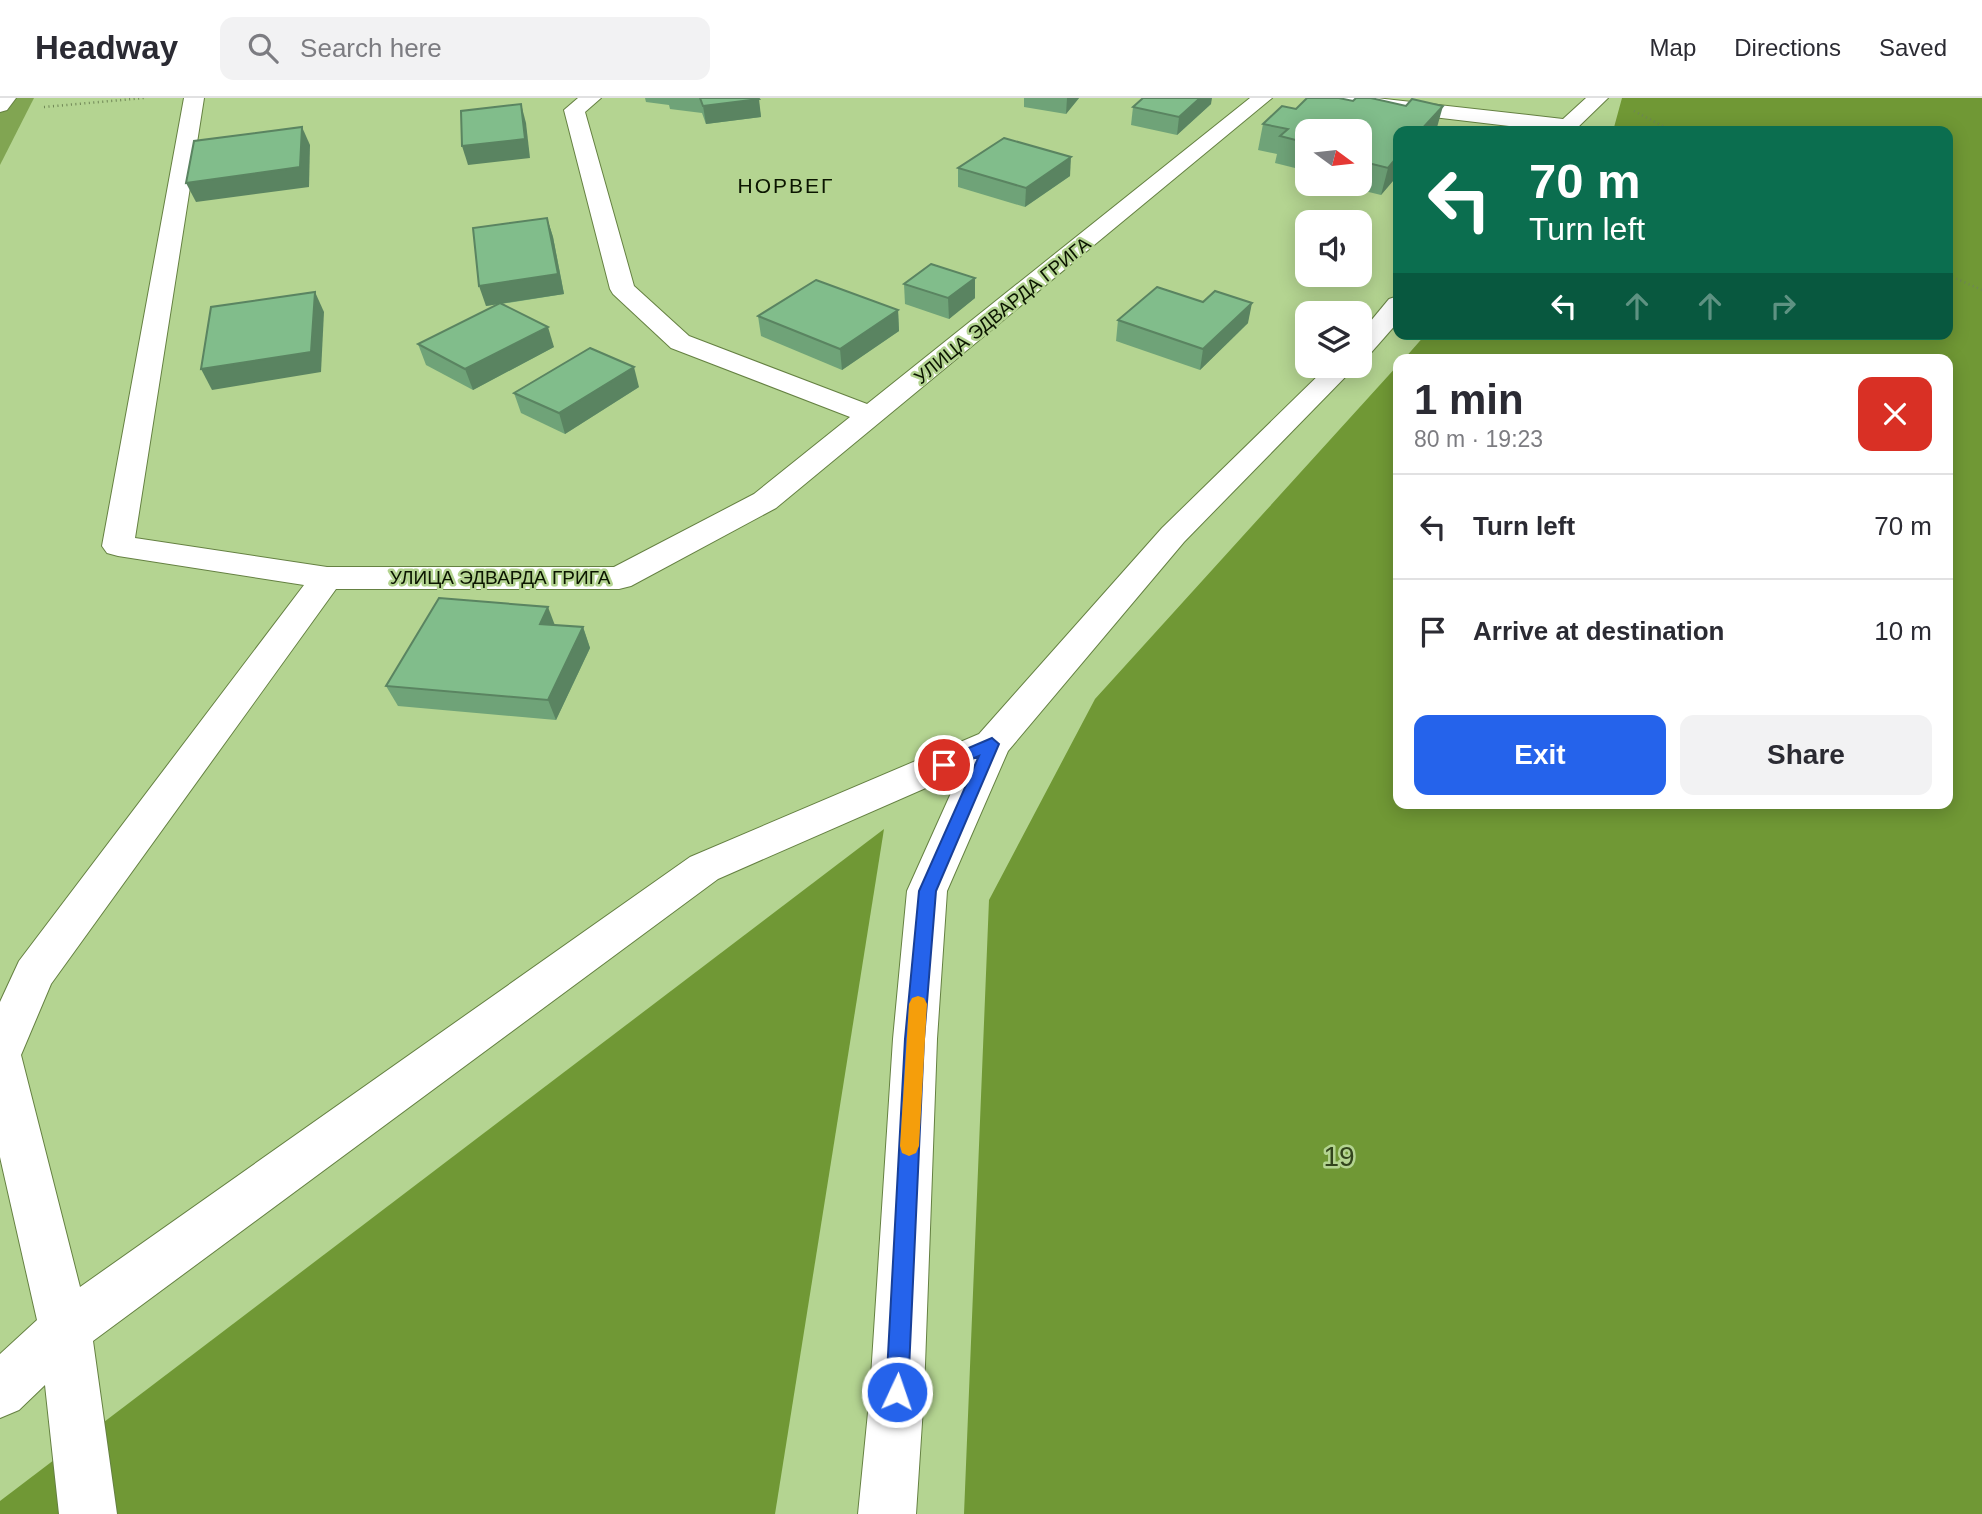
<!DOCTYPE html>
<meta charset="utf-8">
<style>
:root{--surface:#fff;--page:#f2f2f3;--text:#2b2b33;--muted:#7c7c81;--line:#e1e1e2;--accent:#2563eb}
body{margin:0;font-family:Arial,sans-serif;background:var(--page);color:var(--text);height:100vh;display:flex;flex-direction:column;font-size:26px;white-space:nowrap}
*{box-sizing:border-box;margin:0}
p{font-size:23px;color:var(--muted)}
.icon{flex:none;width:38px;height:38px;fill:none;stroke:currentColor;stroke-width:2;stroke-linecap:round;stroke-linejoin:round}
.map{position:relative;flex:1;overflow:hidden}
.panel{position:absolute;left:1393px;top:256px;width:560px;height:455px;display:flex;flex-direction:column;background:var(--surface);border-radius:14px;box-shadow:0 4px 18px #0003}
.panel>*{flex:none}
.guide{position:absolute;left:1393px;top:28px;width:560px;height:214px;border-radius:14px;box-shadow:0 4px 18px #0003;background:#0b6e4f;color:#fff;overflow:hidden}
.needle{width:46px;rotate:105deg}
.buttons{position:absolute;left:1295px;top:21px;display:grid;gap:14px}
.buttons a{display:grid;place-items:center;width:77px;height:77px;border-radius:14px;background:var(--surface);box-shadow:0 4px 18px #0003;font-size:35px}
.pin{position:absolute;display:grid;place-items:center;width:60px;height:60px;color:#fff;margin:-30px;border:4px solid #fff;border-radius:50%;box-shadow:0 2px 7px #0007}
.me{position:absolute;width:77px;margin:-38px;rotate:3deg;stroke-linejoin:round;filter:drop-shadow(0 0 5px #0008)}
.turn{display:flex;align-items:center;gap:24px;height:147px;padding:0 21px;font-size:32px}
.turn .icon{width:91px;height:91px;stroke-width:2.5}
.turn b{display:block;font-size:49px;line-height:60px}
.lanes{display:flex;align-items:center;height:66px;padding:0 21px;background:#0003;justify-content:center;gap:35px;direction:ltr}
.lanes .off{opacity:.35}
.round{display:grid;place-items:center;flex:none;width:74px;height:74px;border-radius:14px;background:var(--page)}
.summary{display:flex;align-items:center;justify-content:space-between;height:119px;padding:0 21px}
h1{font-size:42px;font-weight:800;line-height:52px}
.button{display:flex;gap:14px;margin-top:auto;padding:14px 21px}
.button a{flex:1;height:80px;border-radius:14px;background:var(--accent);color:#fff;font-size:28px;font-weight:800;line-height:80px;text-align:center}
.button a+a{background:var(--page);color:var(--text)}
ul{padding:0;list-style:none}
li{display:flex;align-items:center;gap:21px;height:105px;padding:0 21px;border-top:2px solid var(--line)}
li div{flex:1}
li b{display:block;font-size:26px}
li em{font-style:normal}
header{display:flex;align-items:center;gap:42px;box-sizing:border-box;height:98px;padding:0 35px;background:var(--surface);border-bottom:2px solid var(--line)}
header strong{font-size:33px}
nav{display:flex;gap:38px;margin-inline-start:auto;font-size:24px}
.search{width:490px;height:63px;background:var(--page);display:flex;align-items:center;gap:18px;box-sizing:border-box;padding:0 24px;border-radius:14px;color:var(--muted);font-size:26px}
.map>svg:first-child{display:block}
.green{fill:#81a552}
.forest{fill:#709835}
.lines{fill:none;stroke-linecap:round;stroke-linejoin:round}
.minor-casing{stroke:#658142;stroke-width:2}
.path{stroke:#6f8656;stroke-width:2.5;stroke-dasharray:1 3.5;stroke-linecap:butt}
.minor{fill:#fff;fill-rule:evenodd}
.wall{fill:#6fa378}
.shaded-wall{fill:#5a8461}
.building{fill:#81bd8b;stroke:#5a8461;stroke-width:2}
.route{fill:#2563eb;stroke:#184099;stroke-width:2}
.slow{fill:#f59e0b}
.labels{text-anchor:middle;stroke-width:5;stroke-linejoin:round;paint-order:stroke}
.far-street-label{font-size:19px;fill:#0b1500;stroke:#b4d491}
.far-quarter-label{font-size:21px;letter-spacing:2px;fill:#0b1500;stroke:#b4d491}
.near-park-label{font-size:28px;fill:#32441c;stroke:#b4d491}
</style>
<header>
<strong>Headway</strong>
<div class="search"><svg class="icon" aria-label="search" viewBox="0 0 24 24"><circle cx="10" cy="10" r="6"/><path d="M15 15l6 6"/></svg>Search here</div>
<nav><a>Map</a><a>Directions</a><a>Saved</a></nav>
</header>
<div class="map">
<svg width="1982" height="1416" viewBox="0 0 1982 1416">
<rect width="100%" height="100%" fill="#b4d491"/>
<path class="green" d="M0,0H34L0,67Z"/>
<g class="forest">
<path d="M1622,0H1982V1416H964L989,802L1095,601L1398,267V705H1948V261H1404L1426,236H1948V33H1613Z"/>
<path d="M884,731L775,1416H0V1403Z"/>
</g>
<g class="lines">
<g class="minor-casing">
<g id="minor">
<path d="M0,0H16L7,12L0,14Z"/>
<path d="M184,0H204L135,440L327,469H614L754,396L850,319L671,250L613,196L610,191L564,12L578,0H601L585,14L634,188L689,238L867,306L1250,0H1272L776,410L631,488L619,491H336L51,886L21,957L80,1189L690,759L979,636L1162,430L1328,268H1356L1184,444L1008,653L947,793L937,941L924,1294L916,1416H858L870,1294L893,941L907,793L960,675L718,781L93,1243L117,1416H59L45,1287L19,1312L0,1320V1256L37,1222L0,1059V904L19,863L304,487L118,458L107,455L102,448Z"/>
<path d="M1313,0H1376L1563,21L1586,0H1608L1574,33H1552L1323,6L1316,4Z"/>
<path d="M1398,198V224L1369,257L1360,259V236L1389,201Z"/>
</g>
</g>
<g class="path">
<path d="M44,9L144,0"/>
<path d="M1634,13L1672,33"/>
<path d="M1948,177L1982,192"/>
</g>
<use href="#minor" class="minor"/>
</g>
<g class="wall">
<path d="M645,0H758L761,19L706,26L702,15L670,11L669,7L646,4Z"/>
<path d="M1024,0H1079L1066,16L1024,9Z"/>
<path d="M1211,6L1177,37L1131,27L1133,9Z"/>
<path d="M1263,26L1398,33V77L1381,97L1336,86H1360V33H1307V79L1298,77L1299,71L1275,65L1277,56L1258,52Z"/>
<path d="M958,70L1070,78L1025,109L958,89Z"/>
<path d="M547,120L553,139L564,196L501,206L554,249L473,292L426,267L418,246L498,206L486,208Z"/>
<path d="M975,180V200L949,221L905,206L904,186Z"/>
<path d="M898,212L899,233L842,272L761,238L758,218Z"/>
<path d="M1118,222L1248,225L1200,272L1116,243Z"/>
<path d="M639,289L565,336L521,315L514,295Z"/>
<path d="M555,527L583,529L590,550L556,622L398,608L386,588Z"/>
</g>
<g class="shaded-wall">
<path d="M1067,0H1079L1066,16Z"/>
<path d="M1200,0H1212L1211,6L1177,37L1179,19Z"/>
<path d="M759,1L761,19L706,26L703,8Z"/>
<path d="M521,6L526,25L530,60L468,67L462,48Z"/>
<path d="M1443,8L1436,33H1420Z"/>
<path d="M302,29L310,47L309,89L196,104L186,85Z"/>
<path d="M1398,58V77L1381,97L1388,70Z"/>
<path d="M1071,59L1070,78L1025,109L1026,90Z"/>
<path d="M547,120L553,139L564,196L486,208L479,188Z"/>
<path d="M975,180V200L949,221L948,200Z"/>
<path d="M315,194L324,214L321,274L212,292L201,271Z"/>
<path d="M1252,205L1248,225L1200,272L1203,251Z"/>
<path d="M898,212L899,233L842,272L840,251Z"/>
<path d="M548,229L554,249L473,292L465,271Z"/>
<path d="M634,269L639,289L565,336L559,315Z"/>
<path d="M548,509L556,530L540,526Z"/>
<path d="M583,529L590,550L556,622L548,602Z"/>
</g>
<g class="building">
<path d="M700,0H758L759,1L703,8Z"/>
<path d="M1143,0H1200L1179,19L1133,9Z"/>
<path d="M1307,0H1339L1353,3L1356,0H1371L1406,8L1412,1L1443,8L1420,33H1398V58L1388,70L1360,63V33H1307V45L1280,38L1288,31L1263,26L1282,8L1296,11Z"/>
<path d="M521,6L525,41L462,48L461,13Z"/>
<path d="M302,29L300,69L186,85L194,43Z"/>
<path d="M1004,40L1071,59L1026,90L958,70Z"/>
<path d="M547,120L558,176L479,188L473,130Z"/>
<path d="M931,166L975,180L948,200L904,186Z"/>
<path d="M816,182L898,212L840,251L758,218Z"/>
<path d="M1157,189L1203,204L1215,193L1252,205L1203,251L1118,222Z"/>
<path d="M315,194L311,254L201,271L211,209Z"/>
<path d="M500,205L548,229L465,271L418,246Z"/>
<path d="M590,250L634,269L559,315L514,295Z"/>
<path d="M439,500L548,509L540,526L583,529L548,602L386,588Z"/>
</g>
<path class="route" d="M992,640L999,646L936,793L924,941L908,1294L905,1302L897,1305L889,1302L886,1294L905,941L919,793L979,658L944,673L936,667L938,663Z"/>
<path class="slow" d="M918,898L924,900L927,906L919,1048L916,1055L909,1058L902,1055L900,1048L909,906L912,900Z"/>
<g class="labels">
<g class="far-street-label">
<text transform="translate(1002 212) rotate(-39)" y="7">УЛИЦА ЭДВАРДА ГРИГА</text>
<text x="500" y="486">УЛИЦА ЭДВАРДА ГРИГА</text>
</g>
<g class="far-quarter-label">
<text x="786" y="95">НОРВЕГ</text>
</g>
<g class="near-park-label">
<text x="1339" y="1068">19</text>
</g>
</g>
</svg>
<div class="buttons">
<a><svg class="needle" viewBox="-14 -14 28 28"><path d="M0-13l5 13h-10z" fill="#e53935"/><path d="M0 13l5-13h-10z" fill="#7c7c81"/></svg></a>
<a><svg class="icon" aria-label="sound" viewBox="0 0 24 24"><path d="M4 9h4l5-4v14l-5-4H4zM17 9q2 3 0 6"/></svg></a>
<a><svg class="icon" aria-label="layers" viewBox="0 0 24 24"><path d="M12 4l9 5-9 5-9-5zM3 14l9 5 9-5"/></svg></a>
</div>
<div class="pin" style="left:944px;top:667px;background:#d93025"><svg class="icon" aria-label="arrive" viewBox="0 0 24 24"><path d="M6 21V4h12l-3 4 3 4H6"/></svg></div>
<svg class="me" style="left:897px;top:1294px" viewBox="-20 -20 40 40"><circle r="17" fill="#2563eb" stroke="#fff" stroke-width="3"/><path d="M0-11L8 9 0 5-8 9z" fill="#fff"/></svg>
<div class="guide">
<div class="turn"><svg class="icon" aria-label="left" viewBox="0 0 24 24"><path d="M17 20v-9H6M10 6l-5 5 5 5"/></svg><div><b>70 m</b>Turn left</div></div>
<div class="lanes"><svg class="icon" aria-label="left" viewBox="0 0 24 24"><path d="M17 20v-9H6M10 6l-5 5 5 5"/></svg><svg class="icon off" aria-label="ahead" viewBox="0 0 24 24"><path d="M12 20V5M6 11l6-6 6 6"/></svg><svg class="icon off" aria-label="ahead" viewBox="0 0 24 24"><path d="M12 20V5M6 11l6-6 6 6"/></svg><svg class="icon off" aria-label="right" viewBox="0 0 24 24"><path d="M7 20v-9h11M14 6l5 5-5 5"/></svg></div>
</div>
<section class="panel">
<div class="summary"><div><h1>1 min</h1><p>80 m · 19:23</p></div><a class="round" style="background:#d93025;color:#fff"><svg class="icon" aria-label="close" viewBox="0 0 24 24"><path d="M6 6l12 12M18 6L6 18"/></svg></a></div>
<ul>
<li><svg class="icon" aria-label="left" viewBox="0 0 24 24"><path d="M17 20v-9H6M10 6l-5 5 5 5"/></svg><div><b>Turn left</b></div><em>70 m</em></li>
<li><svg class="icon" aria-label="arrive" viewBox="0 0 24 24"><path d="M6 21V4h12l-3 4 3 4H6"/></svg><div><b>Arrive at destination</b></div><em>10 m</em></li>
</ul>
<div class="button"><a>Exit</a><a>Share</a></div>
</section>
</div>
